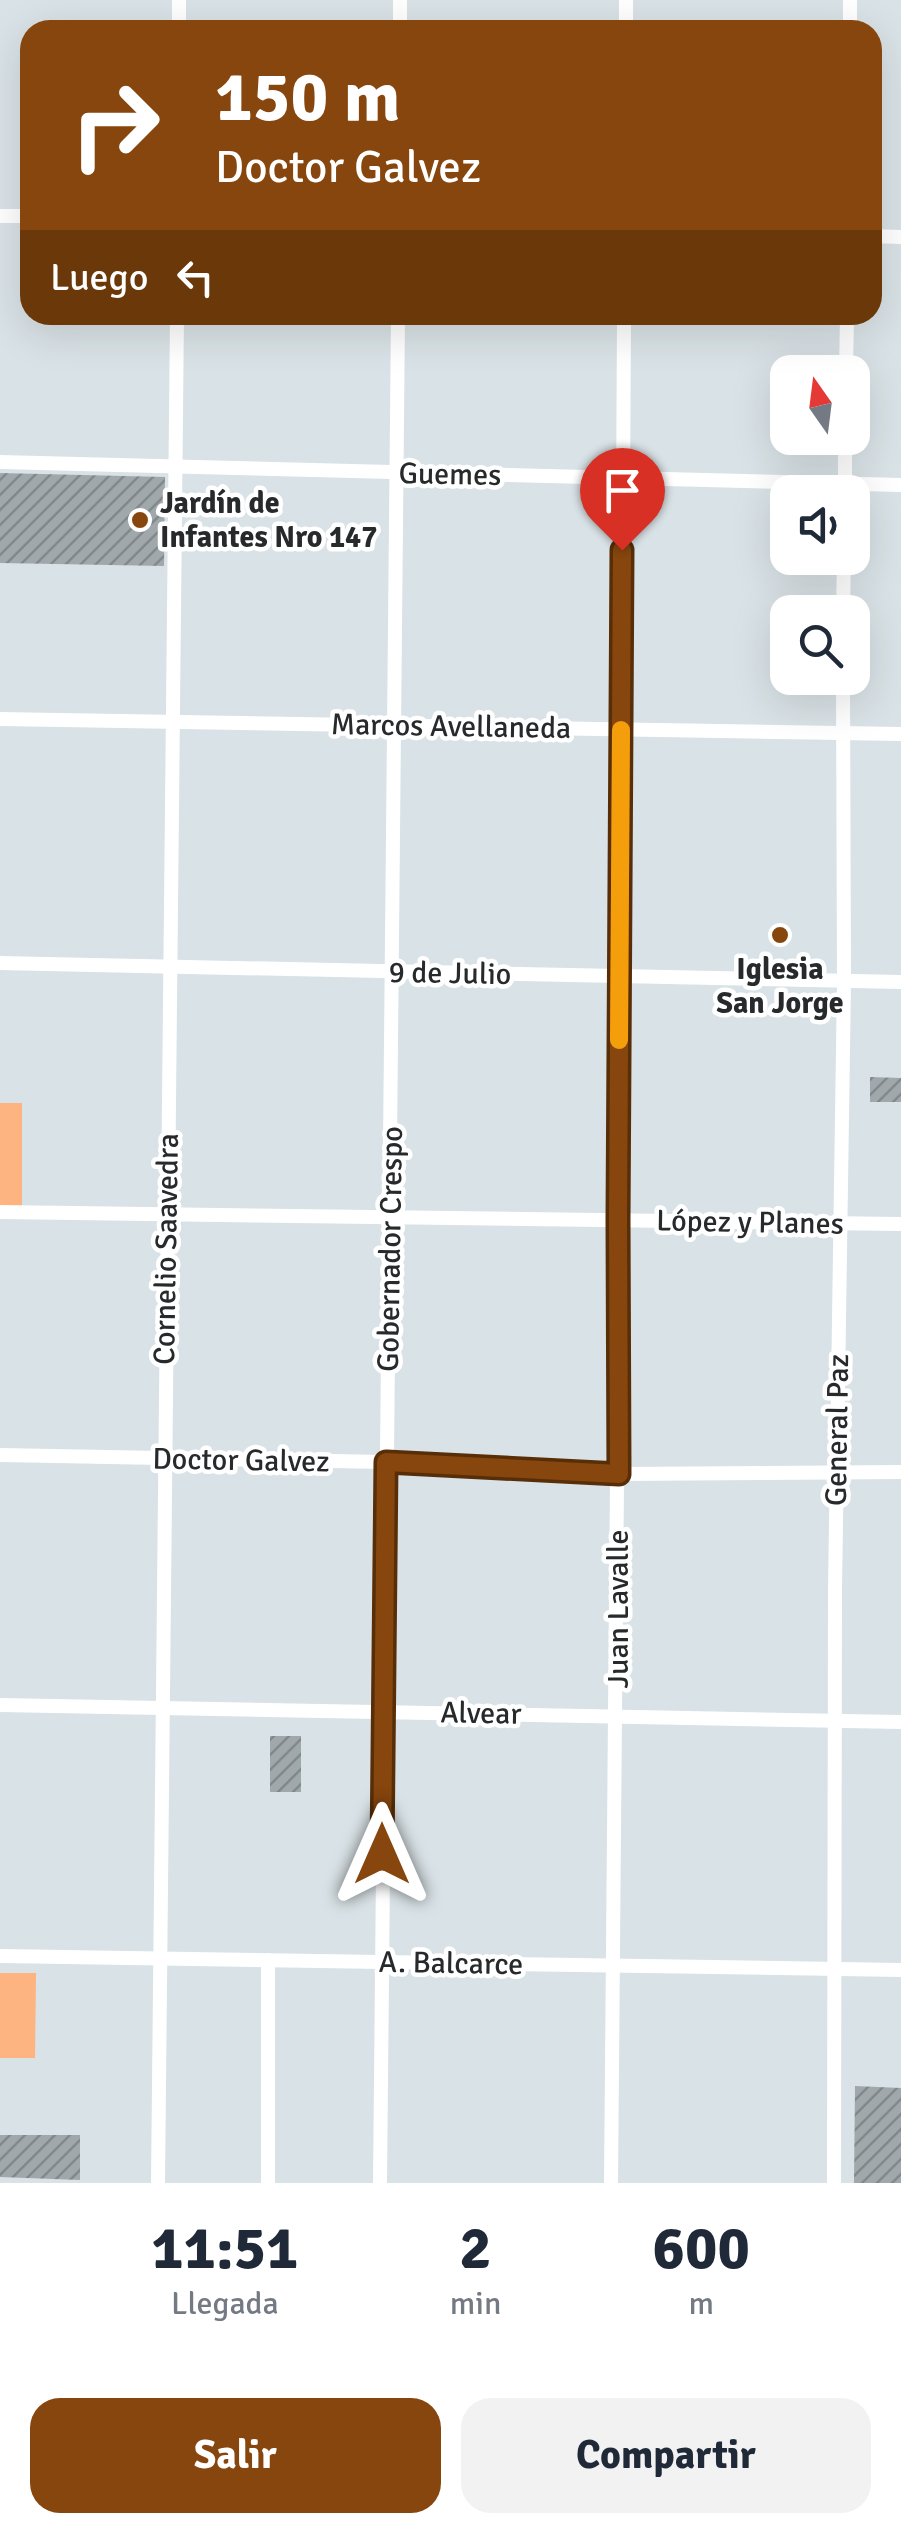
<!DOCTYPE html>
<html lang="es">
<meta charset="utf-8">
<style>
:root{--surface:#fff;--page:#f2f2f3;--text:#1f2937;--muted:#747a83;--accent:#86460d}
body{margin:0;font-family:Signika,sans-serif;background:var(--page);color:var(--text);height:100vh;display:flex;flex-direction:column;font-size:38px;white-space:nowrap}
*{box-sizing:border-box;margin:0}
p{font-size:32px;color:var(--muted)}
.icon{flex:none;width:55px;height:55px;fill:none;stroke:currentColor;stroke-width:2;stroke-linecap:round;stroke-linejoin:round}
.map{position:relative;height:2183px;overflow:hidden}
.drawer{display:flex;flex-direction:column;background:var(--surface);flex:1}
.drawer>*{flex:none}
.banner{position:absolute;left:20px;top:20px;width:862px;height:305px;border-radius:30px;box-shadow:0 10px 40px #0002;background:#86460d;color:#fff;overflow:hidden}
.needle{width:65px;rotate:346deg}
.tools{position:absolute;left:770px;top:355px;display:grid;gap:20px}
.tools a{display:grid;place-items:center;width:100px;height:100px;border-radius:20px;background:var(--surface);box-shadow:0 10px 40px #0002;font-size:50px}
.pin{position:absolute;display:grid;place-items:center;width:85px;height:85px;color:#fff;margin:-102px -42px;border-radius:50% 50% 50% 0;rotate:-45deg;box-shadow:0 0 10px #0007}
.pin .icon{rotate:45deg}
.me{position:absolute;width:110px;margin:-55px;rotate:0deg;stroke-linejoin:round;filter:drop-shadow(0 0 8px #0008)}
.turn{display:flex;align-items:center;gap:35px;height:210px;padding:0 30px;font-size:45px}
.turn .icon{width:130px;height:130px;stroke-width:2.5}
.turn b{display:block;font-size:70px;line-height:85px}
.then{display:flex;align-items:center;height:95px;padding:0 30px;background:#0003;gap:20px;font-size:38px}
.eta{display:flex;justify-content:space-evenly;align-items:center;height:170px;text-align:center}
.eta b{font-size:60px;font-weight:800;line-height:70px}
.cta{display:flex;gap:20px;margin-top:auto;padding:20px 30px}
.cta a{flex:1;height:115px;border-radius:30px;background:var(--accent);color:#fff;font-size:40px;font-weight:800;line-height:115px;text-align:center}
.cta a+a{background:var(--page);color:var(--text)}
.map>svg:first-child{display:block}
.green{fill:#feb480}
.building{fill:url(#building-hatch)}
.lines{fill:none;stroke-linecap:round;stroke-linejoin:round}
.street{stroke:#fff;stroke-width:14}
.route-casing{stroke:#572e08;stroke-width:25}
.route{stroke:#86460d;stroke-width:18}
.slow{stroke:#f59e0b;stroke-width:18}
.poi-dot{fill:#86460d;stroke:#fff;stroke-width:4}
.labels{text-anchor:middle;stroke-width:9;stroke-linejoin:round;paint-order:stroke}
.street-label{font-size:30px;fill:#272a2b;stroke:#fff}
.poi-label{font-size:30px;font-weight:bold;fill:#272a2b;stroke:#fff;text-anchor:start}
</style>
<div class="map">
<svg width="901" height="2183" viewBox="0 0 901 2183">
<defs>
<pattern id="building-hatch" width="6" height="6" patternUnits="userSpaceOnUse" patternTransform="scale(2.5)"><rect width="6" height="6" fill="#a0a8ac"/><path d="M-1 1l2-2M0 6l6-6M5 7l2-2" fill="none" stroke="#82898c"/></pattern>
</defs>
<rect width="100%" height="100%" fill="#d9e2e6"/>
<g class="green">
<rect x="0" y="1103" width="22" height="103"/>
<path d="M0,1973H36L35,2058H0Z"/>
</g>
<g class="building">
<path d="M0,473L165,477L164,566L0,563Z"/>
<path d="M870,1077L901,1078V1102H870Z"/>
<rect x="270" y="1736" width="31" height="56"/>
<path d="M855,2086L901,2088V2183H854Z"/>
<path d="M0,2135H80V2180L0,2177Z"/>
</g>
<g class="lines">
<g class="street">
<path d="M179,30V0"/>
<path d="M400,30V0"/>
<path d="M626,30V0"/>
<path d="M850,30V0"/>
<path d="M0,216H30"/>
<path d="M872,236L901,237"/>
<path d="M846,372L847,315"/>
<path d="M0,462L901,485"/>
<path d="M845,492V438"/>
<path d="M843,612L844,558"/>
<path d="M0,719L901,734"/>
<path d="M0,963L901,982"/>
<path d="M0,1212L901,1224"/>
<path d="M0,1455L385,1462L619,1474L901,1472"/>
<path d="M0,1705L901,1722"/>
<path d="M0,1956L901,1970"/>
<path d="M268,1960V2183"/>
<path d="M158,2183L177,315"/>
<path d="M380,2183L398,315"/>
<path d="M611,2183C619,1560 620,938 624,315"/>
<path d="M834,2183L835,1589L844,982L843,678"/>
</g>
</g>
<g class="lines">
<g class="route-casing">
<path id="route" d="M382,1854L386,1462L619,1474L618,1220L622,550"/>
</g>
<use href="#route" class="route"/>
<path class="slow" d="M619,1040L621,730"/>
</g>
<g class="poi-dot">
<circle cx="140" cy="520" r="10"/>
<circle cx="780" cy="935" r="10"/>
</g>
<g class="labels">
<g class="street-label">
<text transform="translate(450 474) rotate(1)" y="10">Guemes</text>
<text transform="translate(451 726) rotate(1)" y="10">Marcos Avellaneda</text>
<text transform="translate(450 973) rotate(1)" y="10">9 de Julio</text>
<text transform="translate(750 1222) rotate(1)" y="10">López y Planes</text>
<text transform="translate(166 1249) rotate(-89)" y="10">Cornelio Saavedra</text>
<text transform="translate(390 1249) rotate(-89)" y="10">Gobernador Crespo</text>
<text transform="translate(837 1430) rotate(-89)" y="10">General Paz</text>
<text transform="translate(241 1460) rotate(1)" y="10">Doctor Galvez</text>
<text transform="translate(618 1609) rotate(-90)" y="10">Juan Lavalle</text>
<text transform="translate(481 1713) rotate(1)" y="10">Alvear</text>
<text transform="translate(451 1963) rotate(1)" y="10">A. Balcarce</text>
</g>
<g class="poi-label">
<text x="160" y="513">Jardín de<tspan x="160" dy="34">Infantes Nro 147</tspan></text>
<text x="780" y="979" text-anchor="middle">Iglesia<tspan x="780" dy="34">San Jorge</tspan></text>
</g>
</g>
</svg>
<div class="tools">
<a><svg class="needle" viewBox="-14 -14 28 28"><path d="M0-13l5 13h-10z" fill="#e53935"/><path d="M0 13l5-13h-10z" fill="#747a83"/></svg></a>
<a><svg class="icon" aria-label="sound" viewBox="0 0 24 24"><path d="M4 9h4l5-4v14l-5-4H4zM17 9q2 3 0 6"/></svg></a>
<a><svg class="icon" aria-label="search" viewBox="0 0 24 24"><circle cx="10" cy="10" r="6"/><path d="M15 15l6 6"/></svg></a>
</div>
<div class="pin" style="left:622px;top:550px;background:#d93025"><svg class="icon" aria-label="arrive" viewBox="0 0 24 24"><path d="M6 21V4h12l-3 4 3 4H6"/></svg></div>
<svg class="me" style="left:382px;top:1854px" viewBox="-20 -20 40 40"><path d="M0-17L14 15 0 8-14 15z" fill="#86460d" stroke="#fff" stroke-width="4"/></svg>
<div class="banner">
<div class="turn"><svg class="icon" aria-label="right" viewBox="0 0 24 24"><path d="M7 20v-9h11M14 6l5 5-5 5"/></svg><div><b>150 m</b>Doctor Galvez</div></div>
<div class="then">Luego<svg class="icon" aria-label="left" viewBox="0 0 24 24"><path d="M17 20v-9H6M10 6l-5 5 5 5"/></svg></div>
</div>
</div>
<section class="drawer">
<div class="eta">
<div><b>11:51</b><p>Llegada</p></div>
<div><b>2</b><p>min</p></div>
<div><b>600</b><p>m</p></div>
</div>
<div class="cta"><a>Salir</a><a>Compartir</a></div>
</section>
